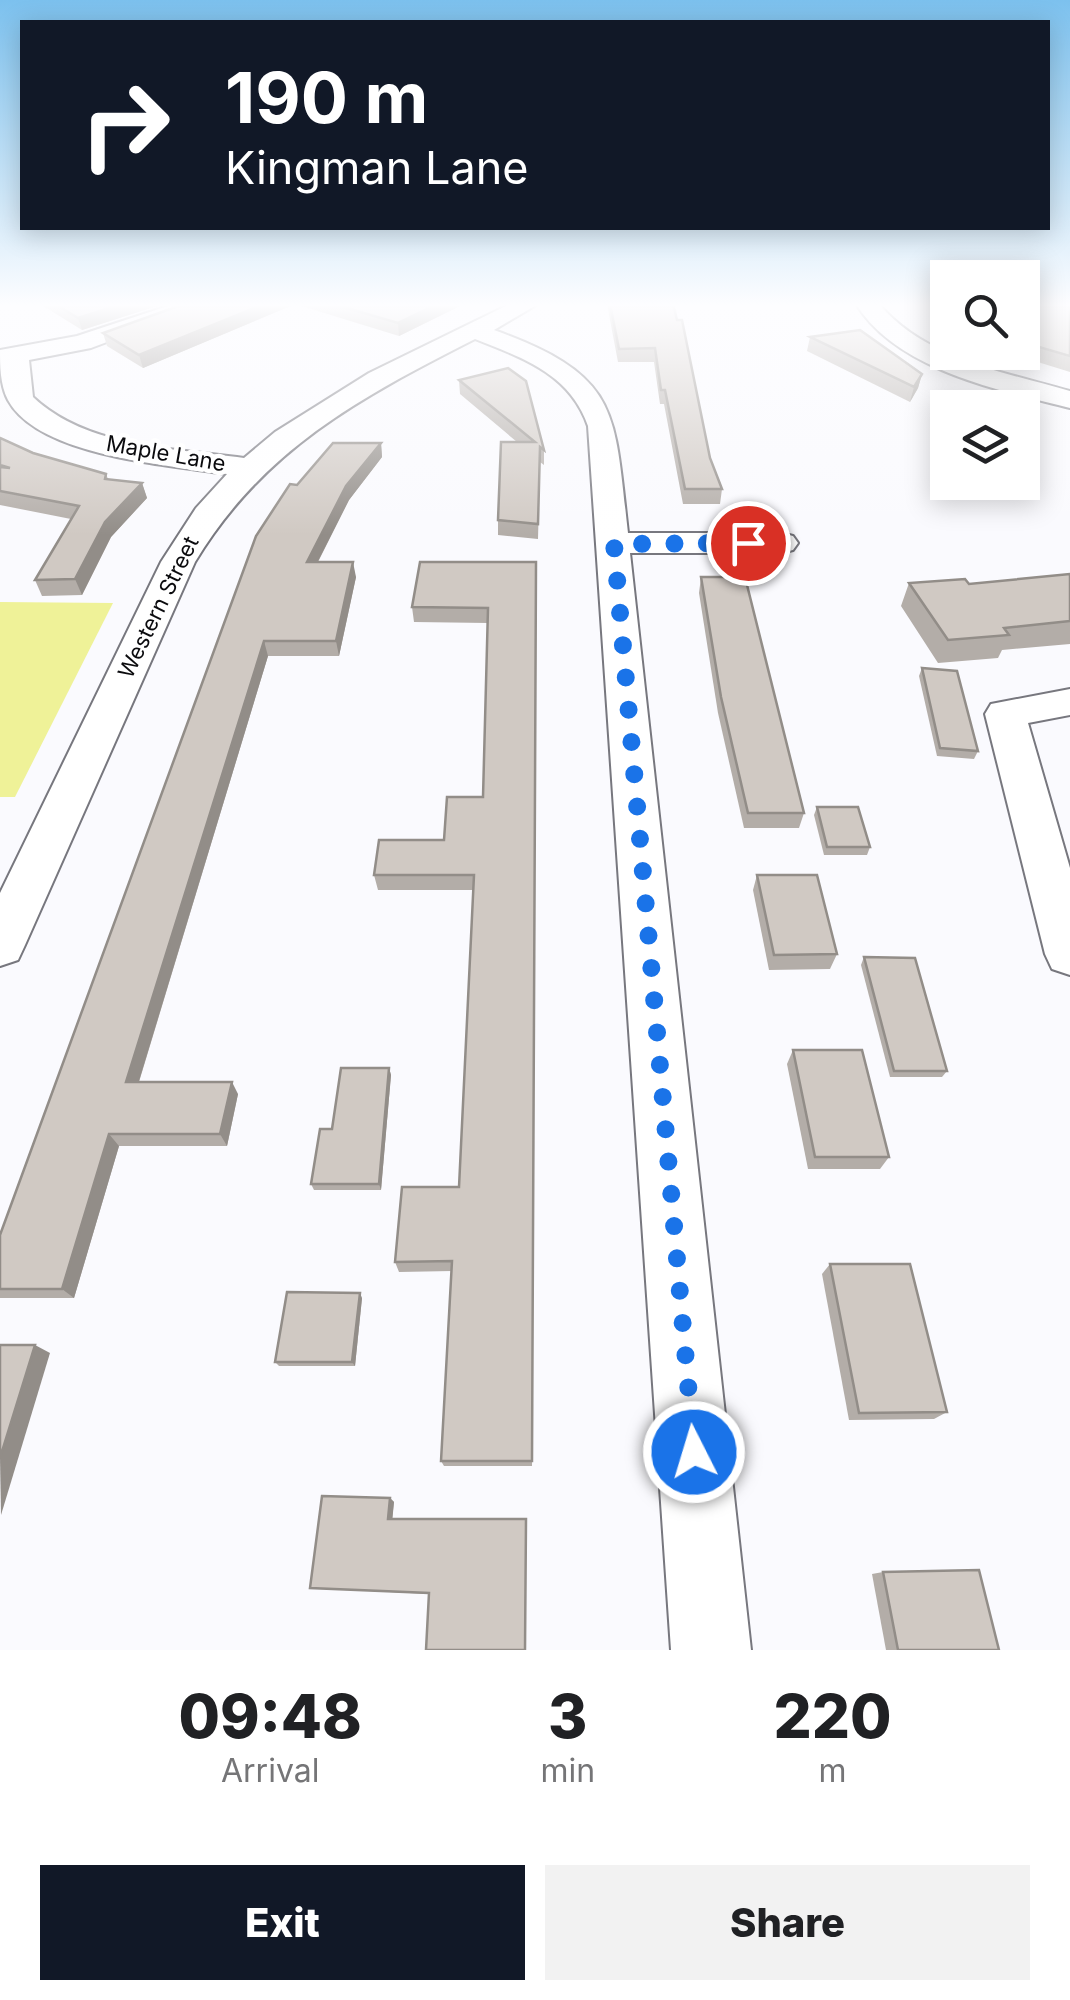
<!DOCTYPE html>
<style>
:root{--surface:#fff;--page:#f2f2f2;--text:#202124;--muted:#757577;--accent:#111827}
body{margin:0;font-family:Inter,sans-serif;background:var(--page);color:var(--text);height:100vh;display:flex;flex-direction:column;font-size:38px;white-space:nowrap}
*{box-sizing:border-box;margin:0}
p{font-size:32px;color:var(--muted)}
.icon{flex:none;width:55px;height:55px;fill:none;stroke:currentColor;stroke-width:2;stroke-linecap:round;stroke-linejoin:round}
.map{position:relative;height:1650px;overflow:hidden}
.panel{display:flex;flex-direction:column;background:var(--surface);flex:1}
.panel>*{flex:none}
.hud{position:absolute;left:20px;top:20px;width:1030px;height:210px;border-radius:0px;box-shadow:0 5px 25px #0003;background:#111827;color:#fff;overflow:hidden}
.fabs{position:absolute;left:930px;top:260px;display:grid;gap:20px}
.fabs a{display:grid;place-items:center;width:110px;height:110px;border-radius:0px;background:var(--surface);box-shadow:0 5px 25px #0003;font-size:50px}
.pin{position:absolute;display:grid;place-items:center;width:85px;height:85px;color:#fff;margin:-42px;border:5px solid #fff;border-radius:50%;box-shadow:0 2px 10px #0007}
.me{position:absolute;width:110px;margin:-55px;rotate:355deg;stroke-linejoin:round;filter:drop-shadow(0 0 8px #0008)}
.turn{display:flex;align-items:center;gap:35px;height:210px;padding:0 40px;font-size:45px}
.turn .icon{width:130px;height:130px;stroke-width:2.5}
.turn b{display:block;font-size:70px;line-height:85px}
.eta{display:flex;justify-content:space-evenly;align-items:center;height:170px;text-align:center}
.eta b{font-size:60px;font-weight:800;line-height:70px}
.action{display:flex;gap:20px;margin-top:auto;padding:20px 40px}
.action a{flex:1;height:115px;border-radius:0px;background:var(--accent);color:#fff;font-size:40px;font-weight:800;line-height:115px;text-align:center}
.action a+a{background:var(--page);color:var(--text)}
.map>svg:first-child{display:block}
.green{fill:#eff298}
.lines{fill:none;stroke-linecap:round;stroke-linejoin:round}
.minor-casing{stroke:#77777e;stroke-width:4}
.minor{fill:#fff;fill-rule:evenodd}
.wall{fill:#b3ada8}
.shaded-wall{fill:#928d88}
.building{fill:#d0c9c3;stroke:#928d88;stroke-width:2.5}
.route{stroke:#1a73e8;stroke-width:18;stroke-dasharray:0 32.4}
.labels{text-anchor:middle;stroke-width:9;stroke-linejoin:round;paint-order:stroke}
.far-street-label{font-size:22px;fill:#0b0b0e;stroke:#fff}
</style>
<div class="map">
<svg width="1070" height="1650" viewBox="0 0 1070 1650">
<rect width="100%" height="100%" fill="#fafafe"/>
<path class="green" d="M0,602L113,603L15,797H0Z"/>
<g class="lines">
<g class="minor-casing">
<g id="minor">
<path d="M174,304H208L91,348L29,360L33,397C87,448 174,448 244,458L275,432L369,373L510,304H538L494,330C621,376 614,411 628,533H781L793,536L798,543L793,550L781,553H630L751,1650H671L588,426C570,374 523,358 475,339C361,397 263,449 195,562L25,945L18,960L0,966V893L161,562L196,508L227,474C170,465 39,457 8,400C0,385 0,365 0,350L77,336Z"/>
<path d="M856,304H879C925,359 1004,372 1070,391V408C998,390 897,370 856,304Z"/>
<path d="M1070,689V715L1028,723L1070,868V975L1052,969L1045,954L985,714L991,704Z"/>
</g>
</g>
<use href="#minor" class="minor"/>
</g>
<g class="wall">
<path d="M40,304H163L82,330Z"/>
<path d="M184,304H464L399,336L295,304L143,368L107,346L103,333Z"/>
<path d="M607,304H673L710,458L722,489L720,504H683L664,404H660L654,362H618Z"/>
<path d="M1070,304V372L1006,352H1022V314Z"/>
<path d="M810,337L922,374L918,388L910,402L807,351Z"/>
<path d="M459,380L544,450V465L540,462L538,539L498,535V520L517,442L460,394Z"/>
<path d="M0,438L33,453L106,474L108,479L142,483L147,498L111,537L82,595L42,596L35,580L71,519L0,505Z"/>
<path d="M381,443L382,457L349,500L318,562L356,577L339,656H268L139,1082L238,1094L227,1146H119L74,1298H0V1235L297,485Z"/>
<path d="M536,562L532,1466H444L441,1461L452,1271L399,1272L395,1262L459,1187L473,890H378L374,875L444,840L483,797L488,623L414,622L412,607Z"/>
<path d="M1070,574V644L1002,650L998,658L938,663L901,606L909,583L969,584Z"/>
<path d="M701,577L804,813L799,828H744L718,713L699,593Z"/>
<path d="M922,668L978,751L974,759L937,756L919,676Z"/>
<path d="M817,807L870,847L867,855H824L814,815Z"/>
<path d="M757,875L837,954L830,969L769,970L753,890Z"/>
<path d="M864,957L947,1071L942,1077H890L861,965Z"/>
<path d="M793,1050L889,1157L880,1169H808L787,1064Z"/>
<path d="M389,1068L391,1075L381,1190H314L311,1184Z"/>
<path d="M830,1264L947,1412L934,1419L849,1420L822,1274Z"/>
<path d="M362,1298L355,1366H279L275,1362Z"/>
<path d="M390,1498L394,1502L392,1519L429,1594L310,1588Z"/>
<path d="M883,1572L999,1650H886L872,1574Z"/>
</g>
<g class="shaded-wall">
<path d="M122,304H163L82,330L78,318Z"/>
<path d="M264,304H295L143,368L139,355Z"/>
<path d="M438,304H464L399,336L398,323Z"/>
<path d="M922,374L918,388L910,402L914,387Z"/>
<path d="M381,443L382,457L349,500L310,577L307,562L346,486Z"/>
<path d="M142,483L147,498L111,537L82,595L75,579L105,522Z"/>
<path d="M353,562L356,577L339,656L336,641Z"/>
<path d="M264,641L268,656L135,1094L126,1082Z"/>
<path d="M389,1068L391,1075L381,1190L379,1184Z"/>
<path d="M232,1082L238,1094L227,1146L220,1134Z"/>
<path d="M109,1134L119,1146L74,1298L62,1289Z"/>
<path d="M360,1293L362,1298L355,1366L352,1362Z"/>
<path d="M35,1345L50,1353L1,1515L0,1458Z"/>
<path d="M390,1498L394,1502L392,1523L388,1519Z"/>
</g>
<g class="building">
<path d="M55,304H122L78,318Z"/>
<path d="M184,304H264L139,355L103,333Z"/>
<path d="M333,304H438L398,323Z"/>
<path d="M610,304H673L677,320H682L710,458L722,489H685L665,390H661L655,348L619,349Z"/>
<path d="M1039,304H1070V356L1022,342V314Z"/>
<path d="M860,330L922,374L914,387L810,337Z"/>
<path d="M508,368L526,381L544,450L540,447L538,524L498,520L501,442H535L459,380Z"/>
<path d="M0,438L33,453L106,474L105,479L142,483L105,522L75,579L35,580L79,506L0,491V467L10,468L0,465Z"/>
<path d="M333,443H381L346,486L307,562H353L336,641H264L126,1082H232L220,1134H109L62,1289H0V1235L256,536L290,484L297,485Z"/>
<path d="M420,562H536L532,1461H441L452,1261L395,1262L402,1187H459L474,875H374L379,840H444L447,797H483L488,608L412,607Z"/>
<path d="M1070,574V621L1004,628L1009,635L948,640L909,583L965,579L969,584Z"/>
<path d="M701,577H745L804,813H748L721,697Z"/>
<path d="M922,668L957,671L978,751L940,748Z"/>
<path d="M817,807H858L870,847H827Z"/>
<path d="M757,875H817L837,954L774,955Z"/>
<path d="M864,957L915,958L947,1071H894Z"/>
<path d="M793,1050H862L889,1157H815Z"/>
<path d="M341,1068H389L379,1184H311L320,1129H332Z"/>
<path d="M830,1264H910L947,1412L859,1413Z"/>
<path d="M287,1292L360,1293L352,1362H275Z"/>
<path d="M0,1345H35L0,1458Z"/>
<path d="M322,1496L390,1498L388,1519H526L525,1650H426L429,1593L310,1588Z"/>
<path d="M979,1570L999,1650H898L883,1572Z"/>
</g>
<linearGradient id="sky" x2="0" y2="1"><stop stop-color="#7cc1ee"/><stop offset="0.57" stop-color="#fdfdff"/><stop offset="1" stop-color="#fdfdff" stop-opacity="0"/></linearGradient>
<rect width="1070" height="535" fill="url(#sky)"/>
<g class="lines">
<path class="route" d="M694,1452L614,544L748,543"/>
</g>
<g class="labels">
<g class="far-street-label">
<text transform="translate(166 453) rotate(10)" y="8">Maple Lane</text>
<text transform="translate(158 607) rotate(-64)" y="8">Western Street</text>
</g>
</g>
</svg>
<div class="fabs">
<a><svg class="icon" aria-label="search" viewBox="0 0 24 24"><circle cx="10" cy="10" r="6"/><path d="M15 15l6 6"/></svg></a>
<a><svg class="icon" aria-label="layers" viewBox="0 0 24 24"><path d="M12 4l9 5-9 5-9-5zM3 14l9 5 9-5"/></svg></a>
</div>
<div class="pin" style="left:748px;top:543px;background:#d93025"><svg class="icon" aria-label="arrive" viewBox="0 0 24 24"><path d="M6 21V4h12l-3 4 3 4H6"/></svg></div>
<svg class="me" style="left:694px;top:1452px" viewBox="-20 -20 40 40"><circle r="17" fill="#1a73e8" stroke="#fff" stroke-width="3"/><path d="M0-11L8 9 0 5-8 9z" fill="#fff"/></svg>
<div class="hud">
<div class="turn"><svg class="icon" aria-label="right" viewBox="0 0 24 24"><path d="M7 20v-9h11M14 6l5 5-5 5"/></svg><div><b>190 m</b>Kingman Lane</div></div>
</div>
</div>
<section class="panel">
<div class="eta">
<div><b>09:48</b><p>Arrival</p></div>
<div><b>3</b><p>min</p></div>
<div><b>220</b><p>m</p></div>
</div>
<div class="action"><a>Exit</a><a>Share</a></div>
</section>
